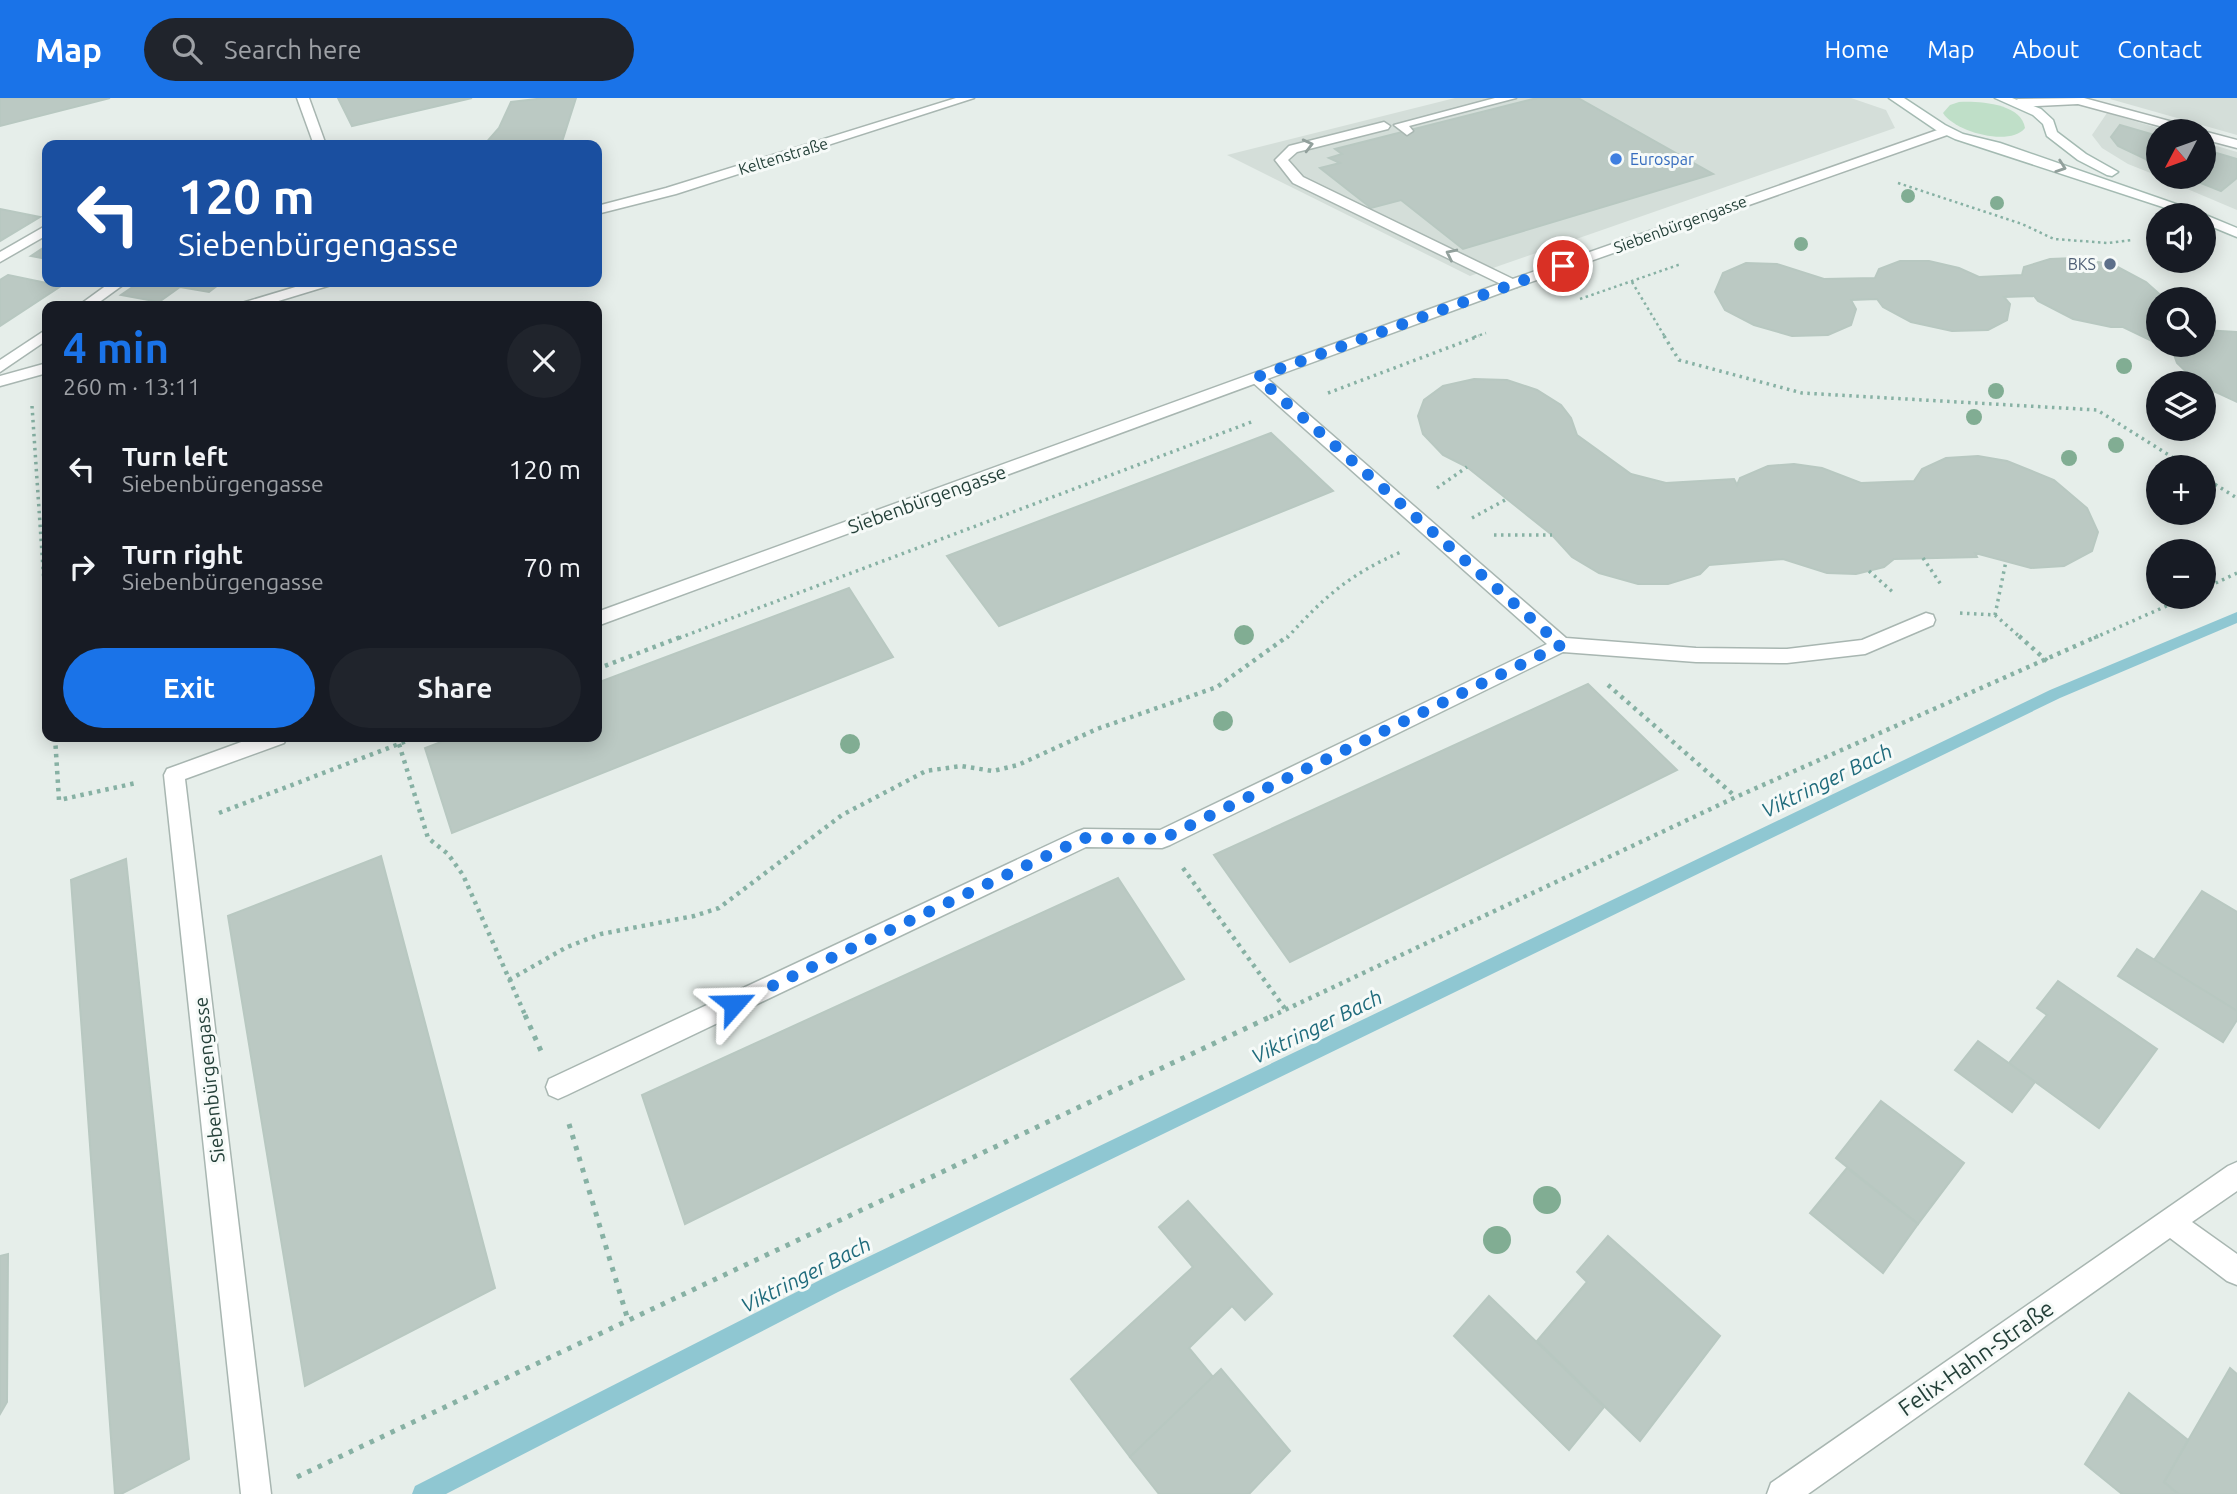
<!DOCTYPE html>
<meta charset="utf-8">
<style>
:root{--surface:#171b24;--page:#20242c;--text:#f1f3f6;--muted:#9ea1a6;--accent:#1a73e8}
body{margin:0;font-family:Ubuntu,sans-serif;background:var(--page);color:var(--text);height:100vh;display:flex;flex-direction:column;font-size:26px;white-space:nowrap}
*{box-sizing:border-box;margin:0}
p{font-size:23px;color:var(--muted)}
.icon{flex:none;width:38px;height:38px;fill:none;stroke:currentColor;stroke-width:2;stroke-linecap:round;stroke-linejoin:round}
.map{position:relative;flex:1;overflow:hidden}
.panel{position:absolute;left:42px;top:203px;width:560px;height:441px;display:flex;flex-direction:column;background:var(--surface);border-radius:14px;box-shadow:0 4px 18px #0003}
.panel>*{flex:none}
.guide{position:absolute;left:42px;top:42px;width:560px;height:147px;border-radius:14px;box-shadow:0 4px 18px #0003;background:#1a4fa0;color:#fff;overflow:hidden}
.needle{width:46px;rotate:229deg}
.tools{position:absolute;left:2146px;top:21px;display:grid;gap:14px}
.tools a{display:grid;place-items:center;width:70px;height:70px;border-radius:50%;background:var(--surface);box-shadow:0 4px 18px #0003;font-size:35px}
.pin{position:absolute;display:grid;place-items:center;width:60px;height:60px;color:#fff;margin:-30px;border:4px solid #fff;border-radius:50%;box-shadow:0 2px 7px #0007}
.me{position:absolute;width:77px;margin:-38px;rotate:65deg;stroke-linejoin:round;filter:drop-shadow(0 0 5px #0008)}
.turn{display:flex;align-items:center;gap:24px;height:147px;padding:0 21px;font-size:32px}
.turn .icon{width:91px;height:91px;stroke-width:2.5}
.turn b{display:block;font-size:49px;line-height:60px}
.round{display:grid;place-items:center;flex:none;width:74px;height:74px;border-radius:37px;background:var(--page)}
.head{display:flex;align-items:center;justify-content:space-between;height:119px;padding:0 21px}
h1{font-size:42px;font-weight:600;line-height:52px;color:var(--accent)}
.primary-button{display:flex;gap:14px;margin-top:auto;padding:14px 21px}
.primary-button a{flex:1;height:80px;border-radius:42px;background:var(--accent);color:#fff;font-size:28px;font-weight:600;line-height:80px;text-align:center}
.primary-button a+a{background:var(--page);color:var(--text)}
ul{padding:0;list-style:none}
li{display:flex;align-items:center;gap:21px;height:98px;padding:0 21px}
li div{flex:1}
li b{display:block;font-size:26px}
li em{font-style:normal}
header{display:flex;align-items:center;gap:42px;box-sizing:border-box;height:98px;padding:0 35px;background:var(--accent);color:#fff}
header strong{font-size:33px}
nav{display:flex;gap:38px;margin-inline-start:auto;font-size:24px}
.search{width:490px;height:63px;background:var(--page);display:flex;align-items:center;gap:18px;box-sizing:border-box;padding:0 24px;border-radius:38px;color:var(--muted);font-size:26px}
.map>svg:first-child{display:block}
.built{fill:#d4ded9}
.green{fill:#bfdfc8}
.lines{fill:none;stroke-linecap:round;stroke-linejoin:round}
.stream{fill:#8fc7d2;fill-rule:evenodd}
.building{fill:#bbc9c3;stroke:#b8c8c1;stroke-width:2}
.service-casing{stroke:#a8b6b1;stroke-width:3}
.minor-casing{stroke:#a8b6b1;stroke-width:3}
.secondary-casing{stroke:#a4bab2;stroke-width:3}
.path-far3{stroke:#87b1a4;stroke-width:2.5;stroke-dasharray:2.5 3.5;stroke-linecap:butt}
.path-far2{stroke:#87b1a4;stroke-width:3.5;stroke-dasharray:2.5 4.5;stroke-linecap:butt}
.path-far1{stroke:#87b1a4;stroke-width:4.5;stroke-dasharray:3.5 5;stroke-linecap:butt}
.path{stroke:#87b1a4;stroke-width:5;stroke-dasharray:4.5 7;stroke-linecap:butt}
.service{fill:#fff;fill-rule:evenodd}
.minor{fill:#fff;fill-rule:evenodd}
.secondary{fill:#fff;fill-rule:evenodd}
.tree{fill:#81ad93}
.oneway{stroke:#92a09c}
.route{stroke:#1a73e8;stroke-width:12;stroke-dasharray:0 21.6}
.shop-dot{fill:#3f7fe0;stroke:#f6faf8;stroke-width:2.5}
.service-dot{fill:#5c6f8a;stroke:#f6faf8;stroke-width:2.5}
.labels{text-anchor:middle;stroke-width:6;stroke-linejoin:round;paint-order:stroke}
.far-street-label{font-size:16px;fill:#244039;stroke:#f6faf8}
.far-shop-label{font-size:16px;fill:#366cbe;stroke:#f6faf8;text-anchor:start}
.far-service-label{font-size:16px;fill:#4e5e75;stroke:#f6faf8;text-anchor:end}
.street-label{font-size:19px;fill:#244039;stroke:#f6faf8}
.water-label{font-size:21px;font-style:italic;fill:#1f6b7c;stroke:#f6faf8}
.near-street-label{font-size:23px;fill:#244039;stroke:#f6faf8}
</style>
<header>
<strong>Map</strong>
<div class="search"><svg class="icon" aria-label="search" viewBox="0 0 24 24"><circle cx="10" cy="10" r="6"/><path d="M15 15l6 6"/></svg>Search here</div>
<nav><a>Home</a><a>Map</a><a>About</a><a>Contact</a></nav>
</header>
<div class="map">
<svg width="2237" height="1396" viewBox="0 0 2237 1396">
<rect width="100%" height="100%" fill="#e6eeea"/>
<g class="built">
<path d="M1455,0H1851L1886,12L1895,30L1470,178L1227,57Z"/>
<path d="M2237,0V37L2110,1L2111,0Z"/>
<path d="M2107,15L2168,33H2158V78L2128,66L2102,50L2092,37Z"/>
<path d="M2203,44L2237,54V112L2159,79H2203Z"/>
</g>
<path class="green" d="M1959,4C1978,3 2021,5 2025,30C2010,49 1955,34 1943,15L1950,7Z"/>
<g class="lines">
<path class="stream" d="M2237,514V525L2060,600L838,1194L446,1396H412L415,1388L824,1180L2050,592Z"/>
</g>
<g class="building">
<path d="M0,0H110L0,28Z"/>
<path d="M338,0H472L352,28Z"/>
<path d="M545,0H576L561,47H484L499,30L511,4Z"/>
<path d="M1537,0H1578L1713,76L1463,151L1401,102L1371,110L1320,70L1340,65L1329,60L1342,56L1335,51Z"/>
<path d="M2120,27L2158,38V67L2118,48L2111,39Z"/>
<path d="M2203,51L2237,61V80L2221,93L2186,79H2203Z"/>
<path d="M0,111L40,119L0,143Z"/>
<path d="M46,148L47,161L31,158Z"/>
<path d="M2076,160L2114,167L2146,184L2165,201H2158V246L2123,229H2111L2073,221L2038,203L2034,198L2004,199L2010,206L2007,222L1988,232L1952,233L1911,224L1883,209L1877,201L1851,202L1856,211L1851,227L1828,237L1792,238L1754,227L1725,212L1715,194L1723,175L1746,165L1777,166L1824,181L1875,180L1879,171L1900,163H1929L1959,170L1979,179L2022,177L2024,169L2050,161Z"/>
<path d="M8,177L61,188L0,228V182Z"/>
<path d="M140,184H222L209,194L180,189L159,204L121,197Z"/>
<path d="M2203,232L2237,234V304L2203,288V285H2198L2177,265L2173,254L2159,247H2203Z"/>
<path d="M1474,281L1507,282L1537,292L1561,307L1571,320L1577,337L1631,376L1666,385L1734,381L1737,387L1740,380L1768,368L1794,366L1822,370L1861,385L1914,383L1922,371L1946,360L1978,358L2007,363L2054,382L2087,410L2098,434L2092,453L2064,468L2031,470L1975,455L1977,459L1894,461L1884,469L1856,476L1827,475L1783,461L1709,467L1700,476L1668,486H1638L1599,475L1572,459L1552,437L1467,369L1443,357L1423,336L1418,318L1424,302L1443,288Z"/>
<path d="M1271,335L1333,393L999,528L947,458Z"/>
<path d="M849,490L893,559L452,735L425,650L454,639H597V585Z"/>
<path d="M1588,586L1677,672L1290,864L1214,757Z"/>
<path d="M381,758L495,1190L305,1288L228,818Z"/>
<path d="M126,761L189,1361L121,1396H115L71,782Z"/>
<path d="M1118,780L1184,881L685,1126L642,997Z"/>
<path d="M2202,793L2237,814V913L2154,862Z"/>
<path d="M2137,851L2237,913V922L2223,944L2118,878Z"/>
<path d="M2058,883L2157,951L2099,1030L2009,965L2047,917L2037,910Z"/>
<path d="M1978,943L2035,984L2012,1014L1955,972Z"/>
<path d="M1881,1003L1964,1065L1918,1126L1836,1060Z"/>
<path d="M1847,1070L1918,1126L1883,1175L1810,1115Z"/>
<path d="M1188,1103L1272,1196L1245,1222L1232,1208L1189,1250L1213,1279L1130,1359L1071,1281L1193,1169L1159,1129Z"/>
<path d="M1608,1138L1720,1238L1640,1343L1537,1243L1587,1184L1577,1174Z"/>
<path d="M8,1156L7,1304L0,1316V1158Z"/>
<path d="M1489,1198L1604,1309L1569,1352L1454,1238Z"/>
<path d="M2230,1270L2237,1276V1396H2178L2164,1384Z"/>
<path d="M1221,1271L1290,1353L1249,1396H1159L1130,1359Z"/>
<path d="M2129,1295L2188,1342L2164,1384L2178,1396H2122L2085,1366Z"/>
</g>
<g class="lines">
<g class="service-casing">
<g id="service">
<path d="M1495,0H1516L1409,28L1413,33L1407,37L1394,27Z"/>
<path d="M1384,24L1390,28L1388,31L1297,54L1288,62L1303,79L1517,183V189H1507L1293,85L1275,62L1289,48Z"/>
<path d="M1257,275L1263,277L1566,540L1696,550L1787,551L1862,542L1926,515L1933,517L1935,522L1933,527L1865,556L1787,565L1696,564L1563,554L1170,747L1162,750L1086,749L567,997L558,1001L549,997L546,989L549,981L1076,734L1084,731L1160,732L1547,546L1251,283L1249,280L1251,277Z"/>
</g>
</g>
<g class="minor-casing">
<g id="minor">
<path d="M297,0H309L326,47H314Z"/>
<path d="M956,0H974L676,96L597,116V108L666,90Z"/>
<path d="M2084,0L2195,30L2197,33H2178L2078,6L2018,9L2012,5L2018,1Z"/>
<path d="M1946,29L1952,33L1950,36L1517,189L597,528V514L1507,183Z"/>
<path d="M2203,33L2237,42V50L2203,41Z"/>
<path d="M47,127V137L0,164V154Z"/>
<path d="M111,184H127L94,208H78Z"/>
<path d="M312,184H333L331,187L262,208H240L242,205Z"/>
<path d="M47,231V242L0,274V262Z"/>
<path d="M47,265V275L0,288V278Z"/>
<path d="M255,639H287L284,645L185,681L271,1396H241L164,677L167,671Z"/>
<path d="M2237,1064V1093L2192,1124L2237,1156V1187L2227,1183L2170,1140L1808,1396H1767L1771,1385L2228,1068Z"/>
</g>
</g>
<g class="secondary-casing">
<g id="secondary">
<path d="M1889,0H1904L1945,27L1963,36L2000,45L2193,112L2191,115H2181L1955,41L1936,32Z"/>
<path d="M1995,0H2012L2041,11L2053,22L2057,34L2086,56L2118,74L2112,78L2107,77L2078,62L2047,38L2043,26L2033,17Z"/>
<path d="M2203,116L2237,130V139L2203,125V117H2198Z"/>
</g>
</g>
<g class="path-far3">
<path d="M1898,85L2022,126L2054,141L2108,145L2132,142"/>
<path d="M1632,184L1665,239"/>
<path d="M1580,201L1681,166"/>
<path d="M1474,239L1486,235"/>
</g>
<g class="path-far2">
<path d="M1664,238L1679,262L1802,295L2097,312L2188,369"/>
<path d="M1328,295L1479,238"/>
<path d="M32,308L47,529"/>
<path d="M2203,379L2237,400"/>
<path d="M1437,390L1467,369"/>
<path d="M1472,420L1507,401"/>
<path d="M1494,437H1552"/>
<path d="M1923,460L1942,488"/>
<path d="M1869,473L1895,496"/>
<path d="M2203,491L2237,475"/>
<path d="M1960,515L1995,517L2021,540"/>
<path d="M1995,517L2006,463"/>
<path d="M679,540L1254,323"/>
<path d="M1287,540C1324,499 1350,476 1401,454"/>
<path d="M2094,540L2187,499"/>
</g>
<g class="path-far1">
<path d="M2019,538L2047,563"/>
<path d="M597,571L683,538"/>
<path d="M1608,587L1736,699"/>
<path d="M55,639L59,702L136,685"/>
<path d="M399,646L428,740L448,756L463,777L526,919"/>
<path d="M219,715L417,639"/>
<path d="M1183,770L1286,912"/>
<path d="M509,882L567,849L601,836L694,818L719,810L842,717L926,673L961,668L993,673L1018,667L1097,631L1217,589L1288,538"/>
<path d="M1270,919L1736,699L2098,538"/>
</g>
<g class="path">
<path d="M525,917L541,953"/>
<path d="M569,1026L628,1222"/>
<path d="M297,1379L1274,917"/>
</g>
<use href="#service" class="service"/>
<use href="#minor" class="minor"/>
<use href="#secondary" class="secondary"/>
</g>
<g class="tree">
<circle cx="1908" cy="98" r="7"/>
<circle cx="1997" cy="105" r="7"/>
<circle cx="1801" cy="146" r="7"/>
<circle cx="2124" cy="268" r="8"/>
<circle cx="1996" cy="293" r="8"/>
<circle cx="1974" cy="319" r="8"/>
<circle cx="2116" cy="347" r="8"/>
<circle cx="2069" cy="360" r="8"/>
<circle cx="1244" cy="537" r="10"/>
<circle cx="1223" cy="623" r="10"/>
<circle cx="850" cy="646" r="10"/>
<circle cx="1547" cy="1102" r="14"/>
<circle cx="1497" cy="1142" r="14"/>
</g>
<defs><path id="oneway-chevron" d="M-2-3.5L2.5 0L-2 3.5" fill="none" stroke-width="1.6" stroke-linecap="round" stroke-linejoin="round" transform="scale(1.75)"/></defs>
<g class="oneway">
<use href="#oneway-chevron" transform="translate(1308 47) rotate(-14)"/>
<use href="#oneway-chevron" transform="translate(2061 69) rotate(19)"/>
<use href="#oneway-chevron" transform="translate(1451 156) rotate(-154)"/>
</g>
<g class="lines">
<path class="route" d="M734,906L1084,740L1162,741L1561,547L1257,279L1563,168"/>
</g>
<circle class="shop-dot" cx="1616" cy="61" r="7"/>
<circle class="service-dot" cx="2110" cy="166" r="7"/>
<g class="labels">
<g class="far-street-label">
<text transform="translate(783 58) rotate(-17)" y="6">Keltenstraße</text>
<text transform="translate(1680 126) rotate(-20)" y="6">Siebenbürgengasse</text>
</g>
<g class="far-shop-label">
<text x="1630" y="67">Eurospar</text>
</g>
<g class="far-service-label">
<text x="2096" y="172">BKS</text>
</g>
<g class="street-label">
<text transform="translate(927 401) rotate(-20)" y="7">Siebenbürgengasse</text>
<text transform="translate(209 982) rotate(-96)" y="7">Siebenbürgengasse</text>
</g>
<g class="water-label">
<text transform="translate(1827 683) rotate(-26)" y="7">Viktringer Bach</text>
<text transform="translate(1317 929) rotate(-26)" y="7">Viktringer Bach</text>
<text transform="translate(806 1177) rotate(-27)" y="7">Viktringer Bach</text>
</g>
<g class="near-street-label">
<text transform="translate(1976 1260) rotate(-35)" y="8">Felix-Hahn-Straße</text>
</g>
</g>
</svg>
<div class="tools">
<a><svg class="needle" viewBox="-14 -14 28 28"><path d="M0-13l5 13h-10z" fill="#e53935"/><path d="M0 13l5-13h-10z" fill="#9ea1a6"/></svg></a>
<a><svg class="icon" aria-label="sound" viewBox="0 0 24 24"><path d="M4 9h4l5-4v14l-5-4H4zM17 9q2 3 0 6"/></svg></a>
<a><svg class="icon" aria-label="search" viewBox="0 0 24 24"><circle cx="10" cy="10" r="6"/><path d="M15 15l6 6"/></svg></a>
<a><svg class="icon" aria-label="layers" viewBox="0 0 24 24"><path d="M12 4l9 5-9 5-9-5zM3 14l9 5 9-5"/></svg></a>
<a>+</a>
<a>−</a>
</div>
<div class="pin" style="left:1563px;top:168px;background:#d93025"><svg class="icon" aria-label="arrive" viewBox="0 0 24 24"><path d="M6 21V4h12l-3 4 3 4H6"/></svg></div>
<svg class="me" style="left:734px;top:906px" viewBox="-20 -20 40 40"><path d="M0-17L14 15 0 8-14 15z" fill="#1a73e8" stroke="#fff" stroke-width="4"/></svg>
<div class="guide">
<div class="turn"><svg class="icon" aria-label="left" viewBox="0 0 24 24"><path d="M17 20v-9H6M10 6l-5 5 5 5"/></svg><div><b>120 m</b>Siebenbürgengasse</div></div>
</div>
<section class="panel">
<div class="head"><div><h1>4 min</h1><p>260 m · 13:11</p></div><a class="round"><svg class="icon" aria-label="close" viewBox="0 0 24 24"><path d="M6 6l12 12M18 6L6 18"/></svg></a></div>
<ul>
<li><svg class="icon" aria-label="left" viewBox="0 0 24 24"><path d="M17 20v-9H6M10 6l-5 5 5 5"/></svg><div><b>Turn left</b><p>Siebenbürgengasse</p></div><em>120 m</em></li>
<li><svg class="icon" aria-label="right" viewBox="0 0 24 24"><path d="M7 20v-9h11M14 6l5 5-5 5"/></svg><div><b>Turn right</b><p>Siebenbürgengasse</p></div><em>70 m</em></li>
</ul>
<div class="primary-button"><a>Exit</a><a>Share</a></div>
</section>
</div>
